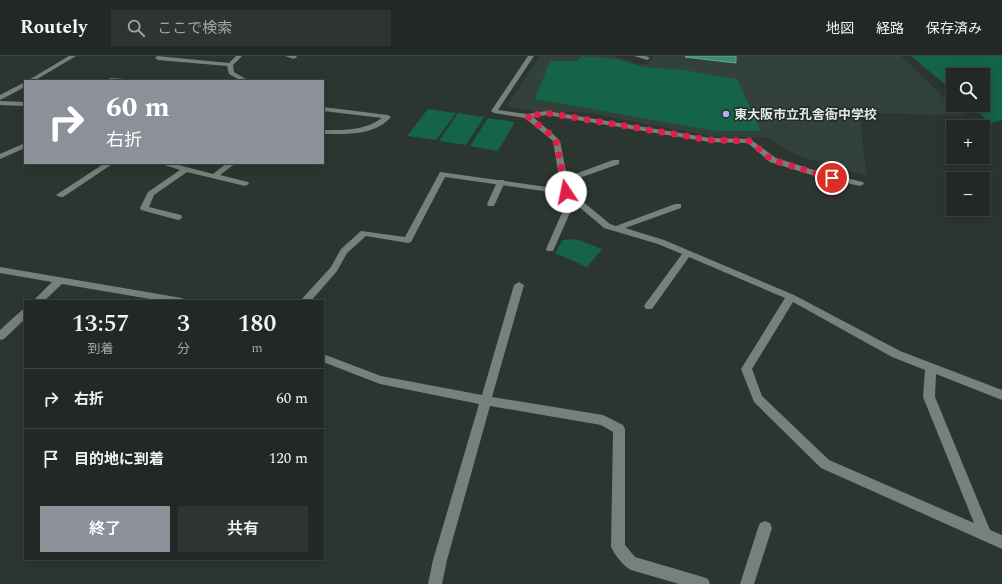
<!DOCTYPE html>
<html lang="ja">
<meta charset="utf-8">
<style>
:root{--surface:#212825;--page:#2d3432;--text:#f1f3f6;--muted:#a2a6a7;--line:#3e4442;--accent:#8c9099}
body{margin:0;font-family:Spectral,"Noto Sans JP",serif;background:var(--page);color:var(--text);height:100vh;display:flex;flex-direction:column;font-size:15px;white-space:nowrap}
*{box-sizing:border-box;margin:0}
p{font-size:13px;color:var(--muted)}
.icon{flex:none;width:22px;height:22px;fill:none;stroke:currentColor;stroke-width:2;stroke-linecap:round;stroke-linejoin:round}
.map{position:relative;flex:1;overflow:hidden}
.panel{position:absolute;left:24px;top:244px;width:300px;height:260px;display:flex;flex-direction:column;background:var(--surface);border-radius:0px;box-shadow:0 2px 10px #0003,0 0 0 1px var(--line)}
.panel>*{flex:none}
.hud{position:absolute;left:24px;top:24px;width:300px;height:84px;border-radius:0px;box-shadow:0 2px 10px #0003,0 0 0 1px var(--line);background:#8c9099;color:#fff;overflow:hidden}
.controls{position:absolute;left:946px;top:12px;display:grid;gap:8px}
.controls a{display:grid;place-items:center;width:44px;height:44px;border-radius:0px;background:var(--surface);box-shadow:0 2px 10px #0003,0 0 0 1px var(--line);font-size:20px}
.pin{position:absolute;display:grid;place-items:center;width:34px;height:34px;color:#fff;margin:-17px;border:2px solid #fff;border-radius:50%;box-shadow:0 1px 4px #0007}
.me{position:absolute;width:44px;margin:-22px;rotate:349deg;stroke-linejoin:round;filter:drop-shadow(0 0 3px #0008)}
.turn{display:flex;align-items:center;gap:14px;height:84px;padding:0 16px;font-size:18px}
.turn .icon{width:52px;height:52px;stroke-width:2.5}
.turn b{display:block;font-size:28px;line-height:34px}
.eta{display:flex;justify-content:space-evenly;align-items:center;height:68px;text-align:center}
.eta b{font-size:24px;font-weight:600;line-height:28px}
.button{display:flex;gap:8px;margin-top:auto;padding:8px 16px}
.button a{flex:1;height:46px;border-radius:0px;background:var(--accent);color:#fff;font-size:16px;font-weight:600;line-height:46px;text-align:center}
.button a+a{background:var(--page);color:var(--text)}
ul{padding:0;list-style:none}
li{display:flex;align-items:center;gap:12px;height:60px;padding:0 16px;border-top:1px solid var(--line)}
li div{flex:1}
li b{display:block;font-size:15px}
li em{font-style:normal}
header{display:flex;align-items:center;gap:24px;box-sizing:border-box;height:56px;padding:0 20px;background:var(--surface);border-bottom:1px solid var(--line)}
header strong{font-size:19px}
nav{display:flex;gap:22px;margin-inline-start:auto;font-size:14px}
.search{width:280px;height:36px;background:var(--page);display:flex;align-items:center;gap:10px;box-sizing:border-box;padding:0 14px;border-radius:0px;color:var(--muted);font-size:15px}
.map>svg:first-child{display:block}
.built{fill:#32423a}
.green{fill:#156447}
.water{fill:#35906b;stroke:#69aa90}
.lines{fill:none;stroke-linecap:round;stroke-linejoin:round}
.service{fill:#75817a;fill-rule:evenodd}
.minor{fill:#75817a;fill-rule:evenodd}
.route{stroke:#e11d48;stroke-width:7;stroke-dasharray:0 12.6}
.poi-dot{fill:#b6acf8;stroke:#222c27;stroke-width:1.5}
.labels{text-anchor:middle;stroke-width:3;stroke-linejoin:round;paint-order:stroke}
.far-poi-label{font-size:13px;font-weight:bold;fill:#e2e8e5;stroke:#222c27;text-anchor:start}
</style>
<header>
<strong>Routely</strong>
<div class="search"><svg class="icon" aria-label="search" viewBox="0 0 24 24"><circle cx="10" cy="10" r="6"/><path d="M15 15l6 6"/></svg>ここで検索</div>
<nav><a>地図</a><a>経路</a><a>保存済み</a></nav>
</header>
<div class="map">
<svg width="1002" height="528" viewBox="0 0 1002 528">
<rect width="100%" height="100%" fill="#2c3631"/>
<path class="built" d="M540,0H612L644,9L649,7L654,0H901L964,60L859,56L867,120L796,99L766,81H716L582,56H540L507,50Z"/>
<g class="green">
<path d="M582,0L616,3L644,11L683,14L737,23L761,75H716L535,43L550,5H576Z"/>
<path d="M911,0H1002V64L991,67L969,49H983V19H953V35Z"/>
<path d="M428,53L456,57L436,84L407,80Z"/>
<path d="M458,57L484,61L466,89L439,85Z"/>
<path d="M488,62L515,66L498,95L470,90Z"/>
<path d="M576,183L602,193L587,211L555,197L563,184Z"/>
</g>
<path class="water" d="M686,0H736V7L685,1Z"/>
<g class="lines">
<g class="service">
<path d="M498,124H504L505,126L494,150H488L487,148Z"/>
<path d="M573,142H576L580,144L569,159L553,195H547L546,193L561,159Z"/>
<path d="M765,465L770,467L772,472L754,528H740L758,472L760,467Z"/>
</g>
<g class="minor">
<path d="M69,0H76L34,25H27Z"/>
<path d="M157,0L229,7L236,0H242L233,9L234,16L249,25H241L229,18L227,10L158,4L155,2Z"/>
<path d="M285,0H296L297,1L294,3Z"/>
<path d="M528,0H534L498,54L527,58L547,55L710,82L750,83L776,102L820,116L863,126L864,128L860,130L815,120L770,106L748,87L710,86L547,59L533,61L553,78L560,85L567,121L613,104H619V108L568,126L570,135L610,168L616,170L675,148H681V152L625,172L664,184L794,239L900,295L1002,334V344L936,318L935,341L990,474L1002,479V493L821,412L754,346L741,313L785,242L689,201L652,253H646L644,250L646,247L682,198L658,188L604,172L564,138L445,121L411,186L408,187L366,180L347,197L337,215L311,245H300L331,211L341,193L361,175L405,181L440,116L561,133L553,85L525,62L494,57L491,55ZM793,246L892,301L925,314L923,341L974,467L829,404L762,340L752,313Z"/>
<path d="M634,0H646L650,2L647,4Z"/>
<path d="M111,22L125,23L128,25H109V23Z"/>
<path d="M25,26V31L0,44V39Z"/>
<path d="M0,45L25,46V50L0,49Z"/>
<path d="M323,51L388,59L391,61C374,80 347,78 323,78V74C344,74 364,75 382,62L323,55Z"/>
<path d="M25,87V92L0,103V98Z"/>
<path d="M105,107H114L63,141H60L56,139Z"/>
<path d="M158,107H171L213,118L227,107H236L220,119L248,126L249,128L245,130L187,116L154,139L149,151L181,159L182,161L181,163L178,164L141,154L140,152L148,136L180,114Z"/>
<path d="M0,211L182,242L187,245H162L62,228L44,245H33L52,226L0,217Z"/>
<path d="M519,226L524,229L492,341L603,359L623,369L625,373V489L635,501L703,521L708,523L710,528H679L631,514C623,510 615,499 611,491L613,376L601,369L490,350L447,504L442,528H428L433,504L479,348L380,328L323,306V298L381,320L482,339L514,229Z"/>
<path d="M25,253V263L4,283L0,284V274L22,254Z"/>
</g>
</g>
<g class="lines">
<path class="route" d="M566,136L556,85L551,79L527,60L547,57L710,84L750,85L772,104L832,122"/>
</g>
<circle class="poi-dot" cx="726" cy="58" r="4"/>
<g class="labels">
<g class="far-poi-label">
<text x="734" y="63">東大阪市立孔舎衙中学校</text>
</g>
</g>
</svg>
<div class="controls">
<a><svg class="icon" aria-label="search" viewBox="0 0 24 24"><circle cx="10" cy="10" r="6"/><path d="M15 15l6 6"/></svg></a>
<a>+</a>
<a>−</a>
</div>
<div class="pin" style="left:832px;top:122px;background:#d93025"><svg class="icon" aria-label="arrive" viewBox="0 0 24 24"><path d="M6 21V4h12l-3 4 3 4H6"/></svg></div>
<svg class="me" style="left:566px;top:136px" viewBox="-20 -20 40 40"><circle r="19" fill="#fff"/><path d="M0-13L10 11 0 6-10 11z" fill="#e11d48"/></svg>
<div class="hud">
<div class="turn"><svg class="icon" aria-label="right" viewBox="0 0 24 24"><path d="M7 20v-9h11M14 6l5 5-5 5"/></svg><div><b>60 m</b>右折</div></div>
</div>
<section class="panel">
<div class="eta">
<div><b>13:57</b><p>到着</p></div>
<div><b>3</b><p>分</p></div>
<div><b>180</b><p>m</p></div>
</div>
<ul>
<li><svg class="icon" aria-label="right" viewBox="0 0 24 24"><path d="M7 20v-9h11M14 6l5 5-5 5"/></svg><div><b>右折</b></div><em>60 m</em></li>
<li><svg class="icon" aria-label="arrive" viewBox="0 0 24 24"><path d="M6 21V4h12l-3 4 3 4H6"/></svg><div><b>目的地に到着</b></div><em>120 m</em></li>
</ul>
<div class="button"><a>終了</a><a>共有</a></div>
</section>
</div>
